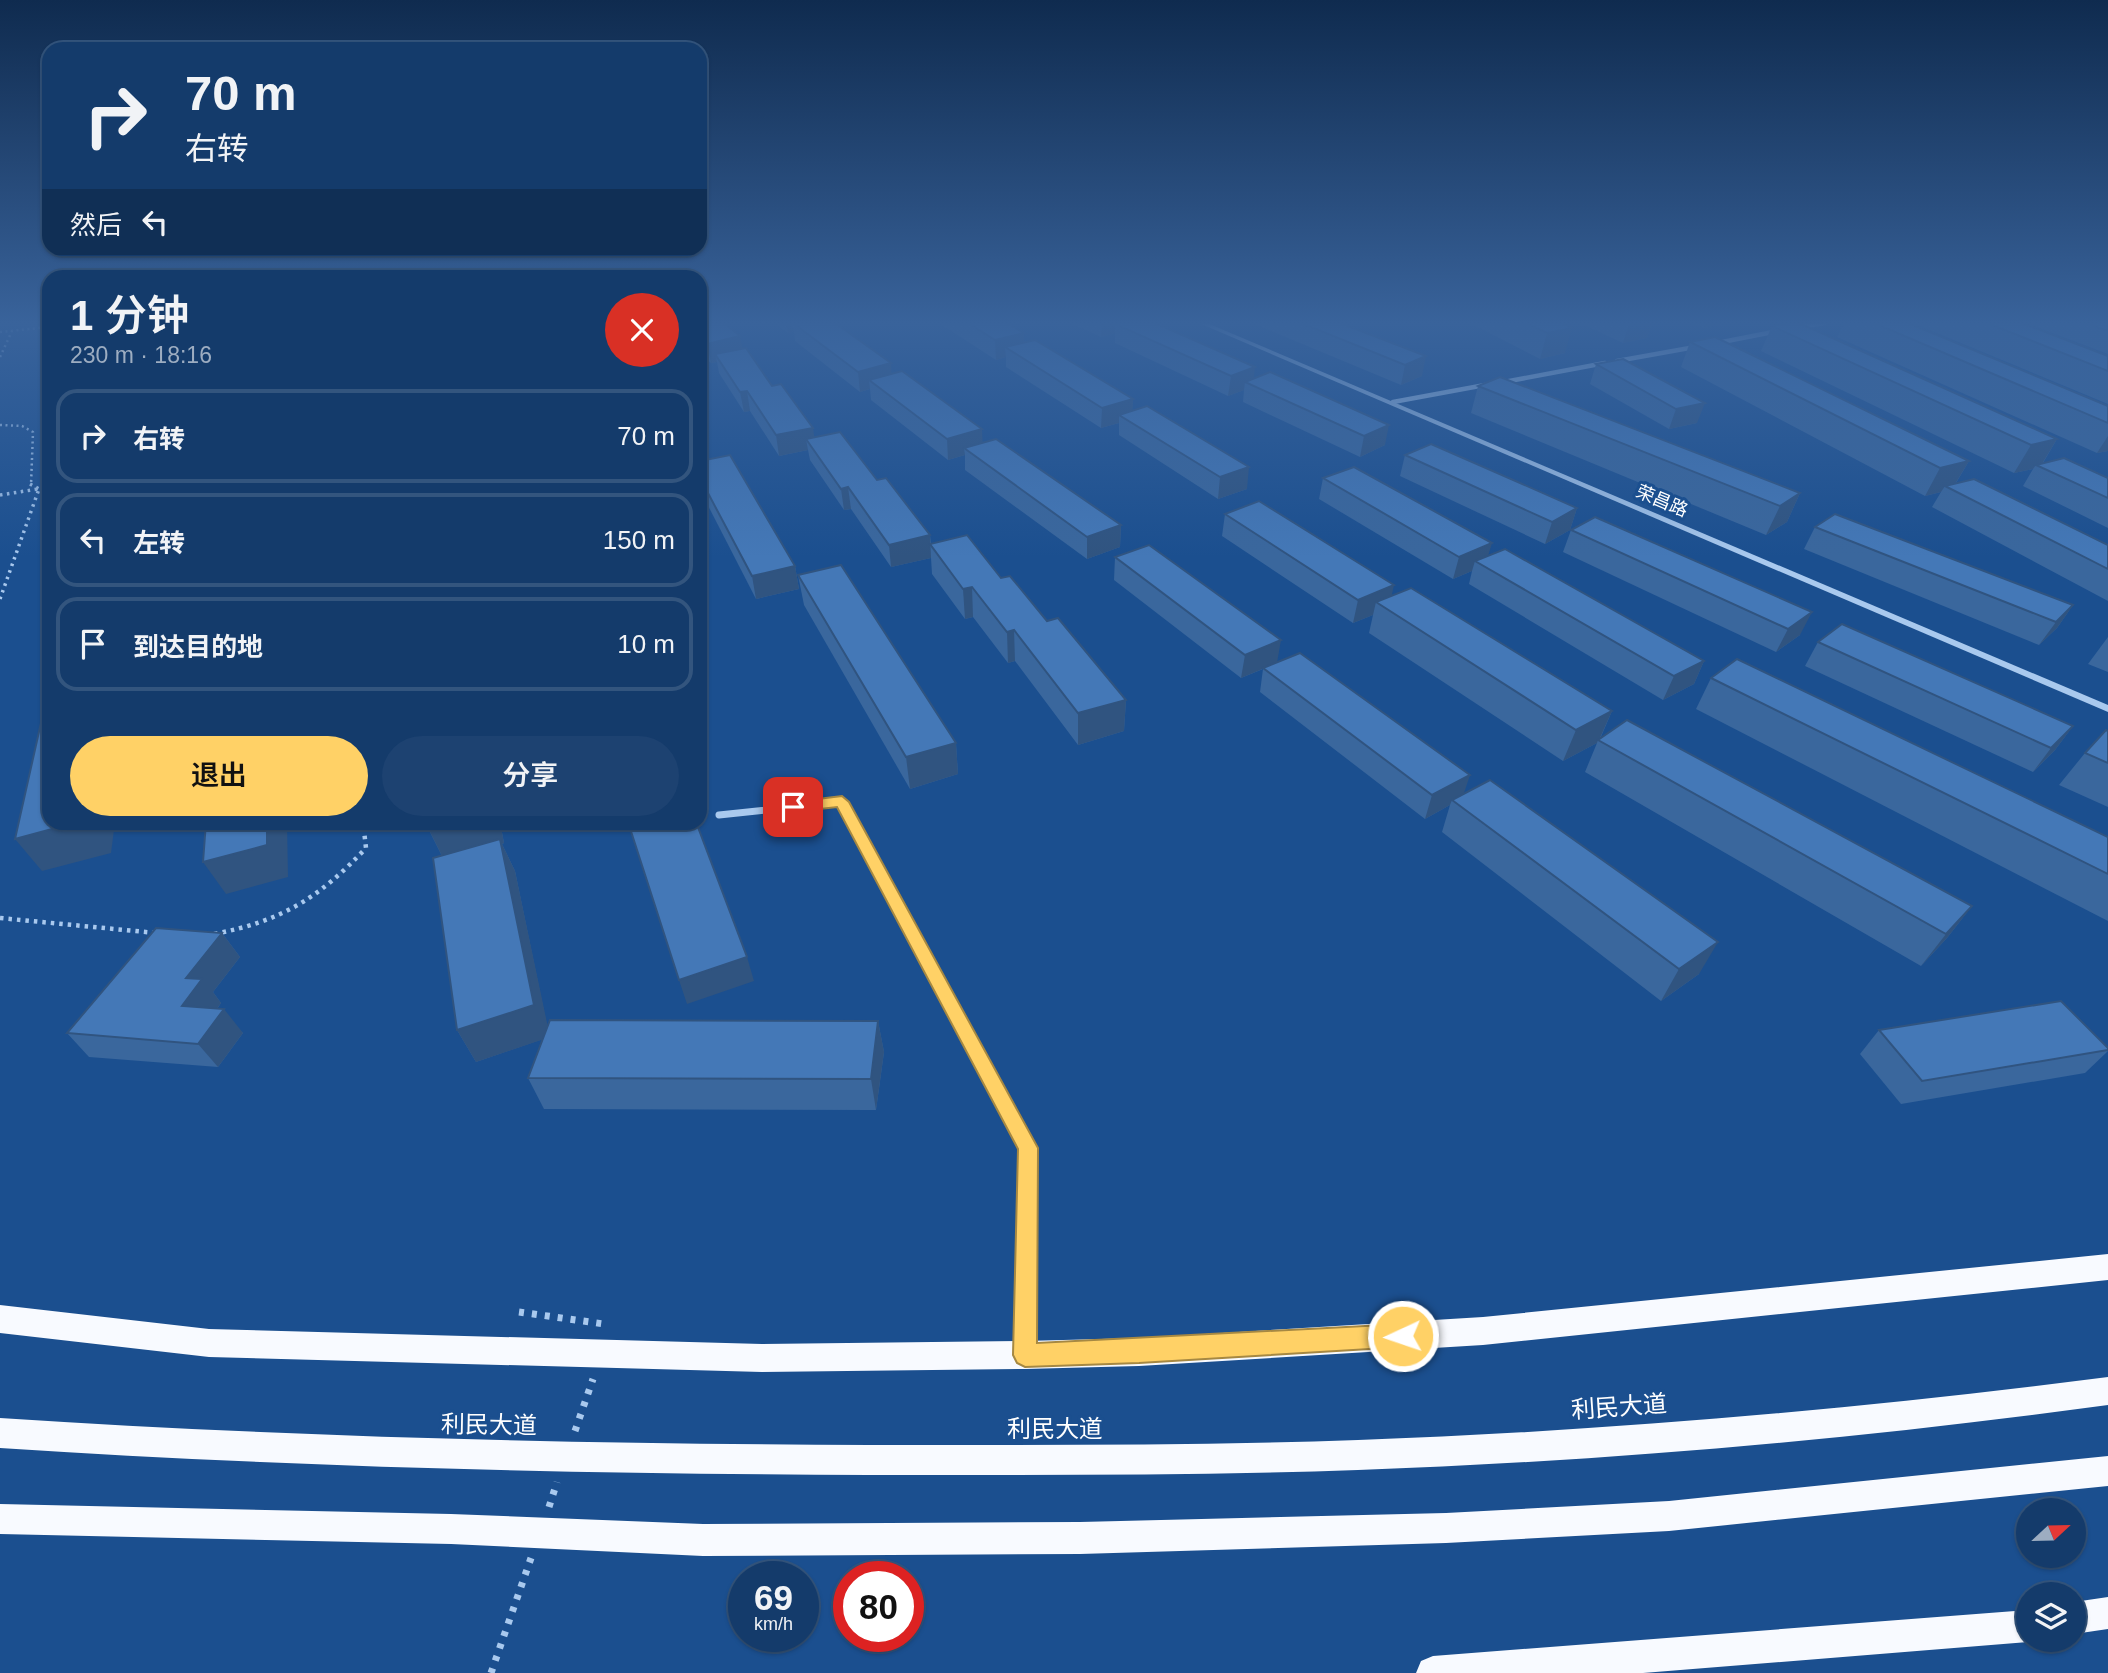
<!DOCTYPE html>
<html lang="zh">
<meta charset="utf-8">
<style>
:root{--surface:#143b6b;--page:#1d4271;--text:#f1f3f6;--muted:#9dadc1;--line:#33557e;--accent:#ffd166}
body{margin:0;font-family:Arial,"Noto Sans SC",sans-serif;background:var(--page);color:var(--text);height:100vh;display:flex;flex-direction:column;font-size:26px;white-space:nowrap}
*{box-sizing:border-box;margin:0}
p{font-size:23px;color:var(--muted)}
.icon{flex:none;width:38px;height:38px;fill:none;stroke:currentColor;stroke-width:2;stroke-linecap:round;stroke-linejoin:round}
.map{position:relative;flex:1;overflow:hidden}
.sheet{position:absolute;left:42px;top:270px;width:665px;height:560px;display:flex;flex-direction:column;background:var(--surface);border-radius:21px;box-shadow:0 2px 5px #0004,0 0 0 2px var(--line)}
.sheet>*{flex:none}
.hud{position:absolute;left:42px;top:42px;width:665px;height:214px;border-radius:21px;box-shadow:0 2px 5px #0004,0 0 0 2px var(--line);background:#143b6b;color:var(--text);overflow:hidden}
.needle{width:46px;rotate:68deg}
.fabs{position:absolute;left:2016px;top:1498px;display:grid;gap:14px}
.fabs a{display:grid;place-items:center;width:70px;height:70px;border-radius:50%;background:var(--surface);box-shadow:0 2px 5px #0004,0 0 0 2px var(--line);font-size:35px}
.speed{position:absolute;left:728px;top:1561px;display:flex;gap:14px;font-size:35px;font-weight:700;text-align:center}
.speed>*{display:grid;place-content:center;width:91px;height:91px;border-radius:50%;background:var(--surface);box-shadow:0 2px 5px #0004,0 0 0 2px var(--line);line-height:1}
.speed small{font-size:18px;font-weight:400}
.speed .limit{border:10px solid #d22;background:#fff;color:#111}
.pin{position:absolute;display:grid;place-items:center;width:60px;height:60px;color:#fff;margin:-30px;border-radius:14px;box-shadow:0 4px 10px #0006}
.me{position:absolute;width:77px;margin:-38px;rotate:267deg;stroke-linejoin:round;filter:drop-shadow(0 0 5px #0008)}
.turn{display:flex;align-items:center;gap:24px;height:147px;padding:0 28px;font-size:32px}
.turn .icon{width:91px;height:91px;stroke-width:2.5}
.turn b{display:block;font-size:49px;line-height:60px}
.then{display:flex;align-items:center;height:66px;padding:0 28px;background:#0003;gap:14px;font-size:26px}
.round{display:grid;place-items:center;flex:none;width:74px;height:74px;border-radius:37px;background:var(--page)}
.head{display:flex;align-items:center;justify-content:space-between;height:119px;padding:0 28px}
h1{font-size:42px;font-weight:600;line-height:52px}
.button{display:flex;gap:14px;margin-top:auto;padding:14px 28px}
.button a{flex:1;height:80px;border-radius:42px;background:var(--accent);color:#111;font-size:28px;font-weight:600;line-height:80px;text-align:center}
.button a+a{background:var(--page);color:var(--text)}
ul{padding:0;list-style:none}
li{display:flex;align-items:center;gap:21px;height:94px;margin:0 14px 10px;padding:0 14px;border:4px solid var(--line);border-radius:21px}
li div{flex:1}
li b{display:block;font-size:26px}
li em{font-style:normal}
.map>svg:first-child{display:block}
.lines{fill:none;stroke-linecap:round;stroke-linejoin:round}
.path-far3{stroke:#a9c9ee;stroke-width:2.5;stroke-dasharray:2 3.5;stroke-linecap:butt}
.path-far2{stroke:#a9c9ee;stroke-width:3.5;stroke-dasharray:2.5 4.5;stroke-linecap:butt}
.path-far1{stroke:#a9c9ee;stroke-width:4.5;stroke-dasharray:3.5 5;stroke-linecap:butt}
.path{stroke:#a9c9ee;stroke-width:7;stroke-dasharray:5 8;stroke-linecap:butt}
.minor-far3{stroke:#a9c9ee;stroke-width:4.5}
.minor-far2{stroke:#a9c9ee;stroke-width:7}
.minor-far1{stroke:#a9c9ee;stroke-width:9}
.minor{stroke:#a9c9ee;stroke-width:10}
.tertiary{fill:#a9c9ee;fill-rule:evenodd}
.trunk{fill:#f8faff;fill-rule:evenodd}
.wall{fill:#3a679d}
.shaded-wall{fill:#305480}
.building{fill:#4478b7;stroke:#305480;stroke-width:2}
.route{fill:#ffd166;stroke:#a68842;stroke-width:2}
.labels{text-anchor:middle;stroke-width:6;stroke-linejoin:round;paint-order:stroke}
.far-street-label{font-size:18px;fill:#fff;stroke:#1b4f8f}
.near-street-label{font-size:24px;fill:#fff;stroke:#1b4f8f}
</style>
<div class="map">
<svg width="2108" height="1673" viewBox="0 0 2108 1673">
<rect width="100%" height="100%" fill="#1b4f8f"/>
<g class="lines">
<g class="path-far3">
<path d="M0,332L49,327"/>
<path d="M0,357L12,331"/>
<path d="M0,425L22,426L33,432L31,485"/>
</g>
<g class="path-far2">
<path d="M30,484L39,489"/>
<path d="M0,495L38,489"/>
<path d="M0,599L39,489L49,486"/>
</g>
<g class="path-far1">
<path d="M0,918L156,933"/>
<path d="M214,934C282,921 319,898 366,848L363,822"/>
</g>
<g class="path">
<path d="M519,1312L604,1324"/>
<path d="M575,1431L593,1379"/>
<path d="M549,1507L557,1482"/>
<path d="M491,1673L531,1558"/>
</g>
<g class="minor-far3">
<path d="M1800,327L1824,323"/>
<path d="M1717,343L1778,331"/>
<path d="M1617,361L1695,347"/>
<path d="M1504,382L1605,363"/>
<path d="M1393,402L1485,385"/>
</g>
<path class="minor-far2" d="M719,815L842,802L919,945"/>
<path class="minor-far1" d="M918,943L1028,1148L1026,1268"/>
<path class="minor" d="M1025,1348L1026,1266"/>
<path class="tertiary" d="M1199,323H1207L2108,705V712Z"/>
<g class="trunk">
<path d="M2108,1254V1280L1483,1345L1139,1366L1025,1369L762,1372L209,1357L0,1333V1305L209,1329L762,1344L1025,1341L1139,1338L1483,1317Z"/>
<path d="M2108,1377V1405C1860,1439 1608,1461 1358,1470C1195,1476 1032,1475 870,1475C579,1474 290,1467 0,1448V1418C290,1437 579,1444 869,1445C1032,1445 1195,1446 1358,1440C1608,1431 1859,1409 2108,1377Z"/>
<path d="M2108,1456V1486L1669,1531L1446,1543L1080,1554L703,1556L451,1544L0,1534V1504L451,1514L703,1524L1080,1522L1446,1513L1669,1501Z"/>
<path d="M2108,1597V1629L2074,1634V1602Z"/>
<path d="M2028,1610V1640H2034L2028,1642L1643,1673H1416L1421,1661L1433,1656Z"/>
</g>
</g>
<g class="wall">
<path d="M700,323L743,349L814,437L877,480L930,535L931,544L1001,578L1047,621L1126,700L1124,731L1078,745L1015,661L1008,663L973,617L965,619L932,574L931,558L891,567L851,509L844,510L810,460L808,450L779,456L750,411L744,412L719,373L717,362L711,363L700,354Z"/>
<path d="M775,323H835L892,374L982,443L1121,525L1120,547L1087,559L965,470V455L948,460L871,400L870,389L860,392L795,341L794,331L788,333Z"/>
<path d="M939,323H1007L1024,342L1133,399L1132,411L1247,489L1218,499L1119,435V423L1101,428L1006,367V357L996,360Z"/>
<path d="M1071,323H1155L1254,379L1385,445L1360,457L1243,402L1244,390L1228,396L1115,343V333L1101,337Z"/>
<path d="M1252,323H1340L1422,376L1401,385Z"/>
<path d="M1470,323H1562L1565,353L1540,359Z"/>
<path d="M1580,323H1652L1647,338L1623,343Z"/>
<path d="M1691,323H1727L1704,328Z"/>
<path d="M1844,323H1908L2108,406V451L2097,453L1837,337Z"/>
<path d="M1913,323H2022L2108,356V404Z"/>
<path d="M2026,323H2108V354Z"/>
<path d="M1772,326L2057,439L2043,463L2108,478V528L2023,486L2033,469L2014,473L1761,351Z"/>
<path d="M1690,342L1969,461L1956,483L2108,545V601L1932,507L1941,492L1925,496L1681,367Z"/>
<path d="M1623,359L1697,423L1669,429L1590,384L1596,364Z"/>
<path d="M1478,386L1800,493L1787,522L1766,535L1471,413Z"/>
<path d="M1405,455L1577,508L1570,530L1545,544L1400,476Z"/>
<path d="M700,461L795,566L799,589L756,599L700,490Z"/>
<path d="M1323,478L1488,556L1704,661L1694,684L1663,700L1469,584L1472,571L1453,579L1319,499Z"/>
<path d="M1225,514L1391,596L1612,711L1600,739L1972,906L1947,938L1921,966L1585,772L1597,743L1563,761L1369,633L1373,615L1353,623L1222,536Z"/>
<path d="M1595,517L1800,635L1776,652L1563,552L1571,530Z"/>
<path d="M1815,527L2073,605L2057,628L2039,645L1804,549Z"/>
<path d="M1115,557L1277,662L1464,794L1699,974L1661,1001L1442,832L1450,805L1425,819L1260,692L1263,669L1241,678L1114,580Z"/>
<path d="M798,575L956,743L958,774L910,789L804,605Z"/>
<path d="M2108,637V672L2088,664Z"/>
<path d="M1818,642L2073,726L2055,750L2033,772L1805,666Z"/>
<path d="M1711,678L2108,837V921L1696,709Z"/>
<path d="M2108,731V807L2059,785L2085,753Z"/>
<path d="M427,822H500L504,843L502,844L515,871L547,1026L878,1021L884,1052L876,1110L544,1109L528,1078L543,1039L476,1062L457,1030L442,856L428,828Z"/>
<path d="M222,933L240,957L213,992L221,1003L217,1009L243,1033L218,1067L89,1057L67,1033Z"/>
<path d="M1879,1030L2108,1048V1051L2085,1073L1901,1104L1860,1054Z"/>
</g>
<g class="shaded-wall">
<path d="M786,323H792L794,331L788,333Z"/>
<path d="M1102,323H1125L1115,324V333L1101,337Z"/>
<path d="M1636,323H1652L1647,338L1623,343L1629,324Z"/>
<path d="M1706,323H1727L1704,328Z"/>
<path d="M1572,328L1565,353L1540,359L1547,333Z"/>
<path d="M1024,333V352L1005,347L1006,357L996,360L995,340Z"/>
<path d="M740,336L744,356L715,354L717,362L711,363L707,344Z"/>
<path d="M1426,356L1422,376L1401,385L1405,365Z"/>
<path d="M891,363L892,383L869,380L870,389L860,392L858,372Z"/>
<path d="M1255,367L1253,386L1245,382L1244,390L1228,396L1231,376Z"/>
<path d="M747,391L750,411L744,412L740,392Z"/>
<path d="M1133,399L1132,419L1119,415V423L1101,428L1102,408Z"/>
<path d="M1705,403L1697,423L1669,429L1676,409Z"/>
<path d="M1389,425L1385,445L1360,457L1364,436Z"/>
<path d="M813,428L816,449L806,439L808,450L779,456L776,435Z"/>
<path d="M982,429L983,450L964,448L965,455L948,460L947,439Z"/>
<path d="M2108,436V451L2097,453Z"/>
<path d="M2057,439L2040,467L2036,465L2033,469L2014,473L2031,445Z"/>
<path d="M1969,461L1952,489L1945,486L1941,492L1925,496L1940,468Z"/>
<path d="M1249,467L1247,489L1218,499L1220,477Z"/>
<path d="M848,487L851,509L844,510L841,489Z"/>
<path d="M1800,493L1787,522L1766,535L1780,506Z"/>
<path d="M1577,508L1570,530L1545,544L1552,522Z"/>
<path d="M1121,525L1120,547L1087,559V537Z"/>
<path d="M930,535L931,558L891,567L889,545Z"/>
<path d="M1492,543L1485,566L1475,561L1472,571L1453,579L1459,557Z"/>
<path d="M795,566L799,589L756,599L752,576Z"/>
<path d="M1394,585L1389,608L1376,602L1373,615L1353,623L1358,600Z"/>
<path d="M972,587L973,617L965,619L963,589Z"/>
<path d="M2073,605L2057,628L2039,645L2056,622Z"/>
<path d="M1812,612L1800,635L1776,652L1788,629Z"/>
<path d="M1014,630L1015,661L1008,663L1007,632Z"/>
<path d="M1281,640L1277,663L1241,678L1245,655Z"/>
<path d="M1704,661L1694,684L1663,700L1674,676Z"/>
<path d="M1126,700L1124,731L1078,745V713Z"/>
<path d="M1612,711L1599,740H1598L1597,743L1563,761L1576,730Z"/>
<path d="M2073,726L2055,750L2033,772L2051,748Z"/>
<path d="M956,743L958,774L910,789L906,757Z"/>
<path d="M1470,775L1462,799L1452,800L1450,805L1425,819L1432,795Z"/>
<path d="M78,822H115L111,853L42,871L15,839Z"/>
<path d="M267,822H287L288,877L226,894L203,862Z"/>
<path d="M447,822H500L504,843L502,844L515,871L550,1037L476,1062L457,1030L444,860L428,828Z"/>
<path d="M1972,906L1947,938L1921,966L1946,934Z"/>
<path d="M222,933L240,957L213,992L221,1003L202,1030L182,1006L186,978Z"/>
<path d="M1718,942L1699,974L1661,1001L1679,969Z"/>
<path d="M747,957L754,981L687,1004L679,980Z"/>
<path d="M224,1009L243,1033L218,1067L198,1044Z"/>
<path d="M878,1021L884,1052L876,1110L871,1079Z"/>
</g>
<g class="building">
<path d="M700,323H724L740,336L707,344L700,338Z"/>
<path d="M793,323H835L891,363L858,372Z"/>
<path d="M968,323H1007L1024,333L995,340Z"/>
<path d="M1118,323H1155L1255,367L1231,376L1115,324Z"/>
<path d="M1301,323H1340L1426,356L1405,365Z"/>
<path d="M1526,323H1562L1572,328L1547,333Z"/>
<path d="M1789,323H1799L2057,439L2031,445L1772,326Z"/>
<path d="M1874,323H1908L2108,406V423Z"/>
<path d="M1987,323H2022L2108,356V371Z"/>
<path d="M2087,323H2108V331Z"/>
<path d="M1715,337L1969,461L1940,468L1690,342Z"/>
<path d="M1035,340L1133,399L1102,408L1005,347Z"/>
<path d="M746,348L772,386L781,384L813,428L776,435L747,391L740,392L715,354Z"/>
<path d="M1623,359L1705,403L1676,409L1596,364Z"/>
<path d="M902,371L982,429L947,439L869,380Z"/>
<path d="M1270,372L1389,425L1364,436L1245,382Z"/>
<path d="M1500,377L1800,493L1780,506L1478,386Z"/>
<path d="M1147,406L1249,467L1220,477L1119,415Z"/>
<path d="M840,432L877,480L886,478L930,535L889,545L848,487L841,489L806,439Z"/>
<path d="M996,439L1121,525L1087,537L964,448Z"/>
<path d="M1431,444L1577,508L1552,522L1405,455Z"/>
<path d="M730,455L795,566L752,576L700,478V461Z"/>
<path d="M2064,458L2108,478V498L2036,465Z"/>
<path d="M1354,467L1492,543L1459,557L1323,478Z"/>
<path d="M1974,479L2108,545V569L1945,486Z"/>
<path d="M1259,501L1394,585L1358,600L1225,514Z"/>
<path d="M1835,514L2073,605L2056,622L1815,527Z"/>
<path d="M1595,517L1812,612L1788,629L1571,530Z"/>
<path d="M967,535L1001,578L1010,576L1047,621L1058,618L1126,700L1078,713L1014,630L1007,632L972,587L963,589L930,544Z"/>
<path d="M1149,545L1281,640L1245,655L1115,557Z"/>
<path d="M1505,549L1704,661L1674,676L1475,561Z"/>
<path d="M841,565L956,743L906,757L798,575Z"/>
<path d="M1411,588L1612,711L1576,730L1376,602Z"/>
<path d="M1842,624L2073,726L2051,748L1818,642Z"/>
<path d="M1300,653L1470,775L1432,795L1263,668Z"/>
<path d="M1737,659L2108,837V874L1711,678Z"/>
<path d="M49,687V822H78L15,839Z"/>
<path d="M1627,720L1972,906L1946,934L1598,740Z"/>
<path d="M2106,730L2108,731V763L2085,753Z"/>
<path d="M1490,780L1718,942L1679,969L1452,800Z"/>
<path d="M206,822H267V845L203,862Z"/>
<path d="M427,822H447L428,828Z"/>
<path d="M628,822H696L747,957L679,980Z"/>
<path d="M500,839L534,1005L457,1030L433,858Z"/>
<path d="M156,928L222,933L186,978L202,979L182,1006L224,1009L198,1044L67,1033Z"/>
<path d="M2061,1001L2108,1048V1050L1922,1081L1879,1030Z"/>
<path d="M550,1020L878,1021L871,1079L528,1078Z"/>
</g>
<linearGradient id="sky" x2="0" y2="1"><stop stop-color="#0f2b4f"/><stop offset="0.58" stop-color="#39639b"/><stop offset="1" stop-color="#39639b" stop-opacity="0"/></linearGradient>
<rect width="2108" height="557" fill="url(#sky)"/>
<path class="route" d="M842,796L849,802L1038,1148L1037,1343L1403,1324L1411,1328L1415,1336L1411,1344L1403,1347L1139,1363L1025,1367L1017,1363L1013,1355L1018,1149L837,807L793,812L785,807L793,802Z"/>
<g class="labels">
<g class="far-street-label">
<text transform="translate(1662 501) rotate(23)" y="6">荣昌路</text>
</g>
<g class="near-street-label">
<text transform="translate(1619 1407) rotate(-4)" y="8">利民大道</text>
<text transform="translate(489 1425) rotate(1)" y="8">利民大道</text>
<text x="1055" y="1437">利民大道</text>
</g>
</g>
</svg>
<div class="fabs">
<a><svg class="needle" viewBox="-14 -14 28 28"><path d="M0-13l5 13h-10z" fill="#e53935"/><path d="M0 13l5-13h-10z" fill="#9dadc1"/></svg></a>
<a><svg class="icon" aria-label="layers" viewBox="0 0 24 24"><path d="M12 4l9 5-9 5-9-5zM3 14l9 5 9-5"/></svg></a>
</div>
<div class="speed"><div>69<small>km/h</small></div><div class="limit">80</div></div>
<div class="pin" style="left:793px;top:807px;background:#d93025"><svg class="icon" aria-label="arrive" viewBox="0 0 24 24"><path d="M6 21V4h12l-3 4 3 4H6"/></svg></div>
<svg class="me" style="left:1403px;top:1336px" viewBox="-20 -20 40 40"><circle r="17" fill="#ffd166" stroke="#fff" stroke-width="3"/><path d="M0-11L8 9 0 5-8 9z" fill="#fff"/></svg>
<div class="hud">
<div class="turn"><svg class="icon" aria-label="right" viewBox="0 0 24 24"><path d="M7 20v-9h11M14 6l5 5-5 5"/></svg><div><b>70 m</b>右转</div></div>
<div class="then">然后<svg class="icon" aria-label="left" viewBox="0 0 24 24"><path d="M17 20v-9H6M10 6l-5 5 5 5"/></svg></div>
</div>
<section class="sheet">
<div class="head"><div><h1>1 分钟</h1><p>230 m · 18:16</p></div><a class="round" style="background:#d93025;color:#fff"><svg class="icon" aria-label="close" viewBox="0 0 24 24"><path d="M6 6l12 12M18 6L6 18"/></svg></a></div>
<ul>
<li><svg class="icon" aria-label="right" viewBox="0 0 24 24"><path d="M7 20v-9h11M14 6l5 5-5 5"/></svg><div><b>右转</b></div><em>70 m</em></li>
<li><svg class="icon" aria-label="left" viewBox="0 0 24 24"><path d="M17 20v-9H6M10 6l-5 5 5 5"/></svg><div><b>左转</b></div><em>150 m</em></li>
<li><svg class="icon" aria-label="arrive" viewBox="0 0 24 24"><path d="M6 21V4h12l-3 4 3 4H6"/></svg><div><b>到达目的地</b></div><em>10 m</em></li>
</ul>
<div class="button"><a>退出</a><a>分享</a></div>
</section>
</div>
